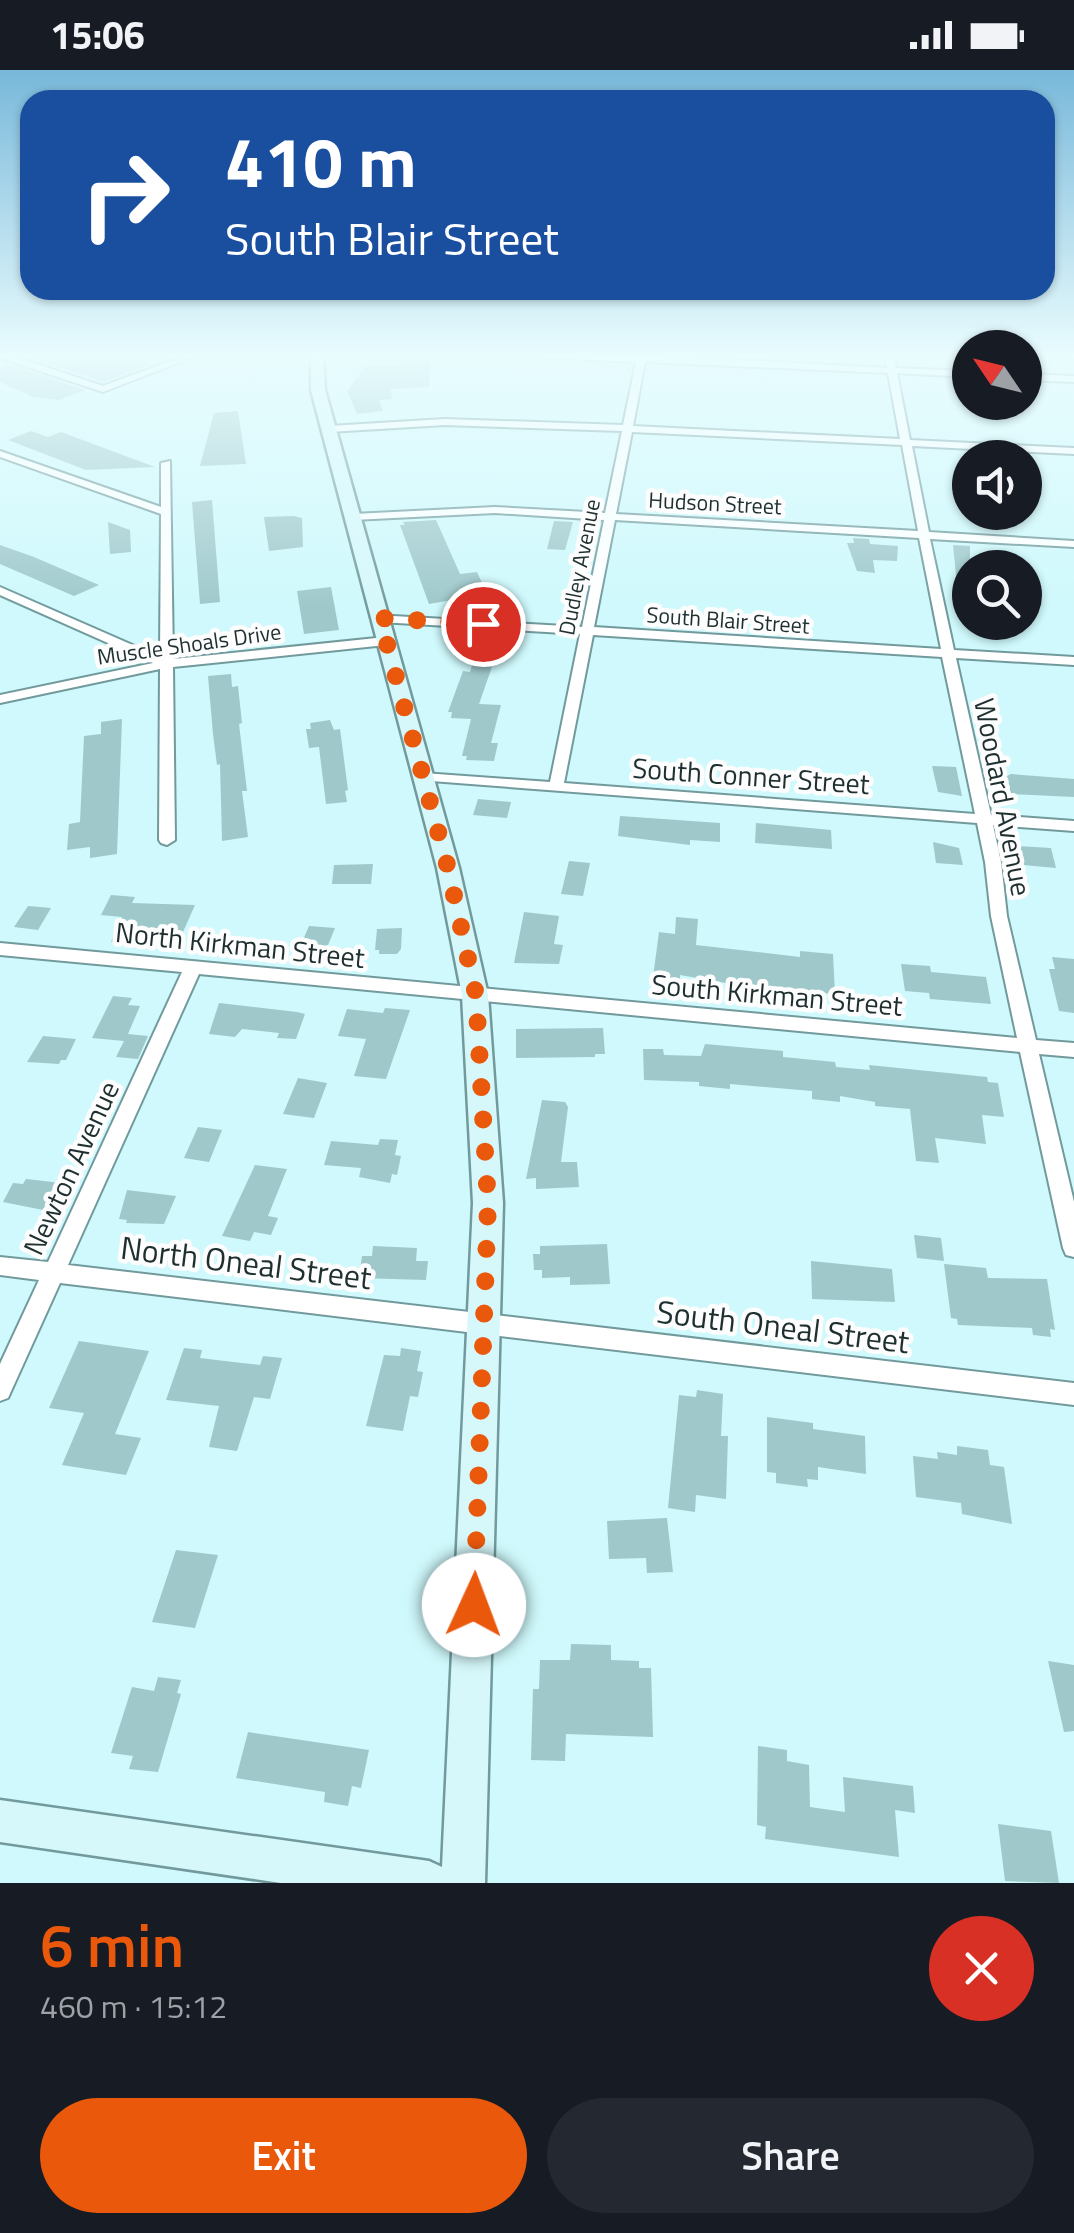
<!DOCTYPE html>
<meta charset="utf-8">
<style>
:root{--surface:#171b24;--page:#242831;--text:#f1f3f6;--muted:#9ea1a6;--accent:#ea580c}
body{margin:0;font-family:"Titillium Web",sans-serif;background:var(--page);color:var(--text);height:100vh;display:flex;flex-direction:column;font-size:38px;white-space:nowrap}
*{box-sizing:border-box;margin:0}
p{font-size:32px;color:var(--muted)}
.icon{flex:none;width:55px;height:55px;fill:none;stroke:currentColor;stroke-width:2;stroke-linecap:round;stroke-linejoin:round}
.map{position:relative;height:1813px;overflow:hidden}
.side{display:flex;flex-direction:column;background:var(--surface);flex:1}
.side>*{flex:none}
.hud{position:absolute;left:20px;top:20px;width:1035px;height:210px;border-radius:30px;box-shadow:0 2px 8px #0004;background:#1a4fa0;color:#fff;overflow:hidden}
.needle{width:65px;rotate:305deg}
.controls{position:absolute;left:952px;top:260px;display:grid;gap:20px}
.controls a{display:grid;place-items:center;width:90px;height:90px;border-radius:50%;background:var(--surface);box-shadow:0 2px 8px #0004;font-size:50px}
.pin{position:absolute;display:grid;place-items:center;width:85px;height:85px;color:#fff;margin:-42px;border:5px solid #fff;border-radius:50%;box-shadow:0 2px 10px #0007}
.me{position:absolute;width:110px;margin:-55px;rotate:2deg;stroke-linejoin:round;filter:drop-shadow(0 0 8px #0008)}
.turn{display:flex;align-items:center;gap:35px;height:210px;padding:0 40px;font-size:45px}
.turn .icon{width:130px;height:130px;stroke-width:2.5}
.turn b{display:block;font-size:70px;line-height:85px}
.round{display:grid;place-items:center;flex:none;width:105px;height:105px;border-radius:52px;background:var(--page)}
.overview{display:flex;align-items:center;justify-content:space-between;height:170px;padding:0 40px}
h1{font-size:60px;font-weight:600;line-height:75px;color:var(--accent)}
.action{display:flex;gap:20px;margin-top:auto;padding:20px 40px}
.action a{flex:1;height:115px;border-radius:60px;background:var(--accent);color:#fff;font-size:40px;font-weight:600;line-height:115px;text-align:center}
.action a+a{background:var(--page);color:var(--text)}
.status{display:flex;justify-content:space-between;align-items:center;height:70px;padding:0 50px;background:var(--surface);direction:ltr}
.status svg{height:28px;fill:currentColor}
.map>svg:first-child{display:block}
.building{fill:#9fc8cb}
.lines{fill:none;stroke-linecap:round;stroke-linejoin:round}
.street-casing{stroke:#729a9d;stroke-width:4}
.secondary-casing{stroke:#729a9d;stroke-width:5}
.street{fill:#fff;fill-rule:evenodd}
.secondary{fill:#d6f8fb;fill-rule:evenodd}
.route{stroke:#ea580c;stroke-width:18;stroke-dasharray:0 32.4}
.labels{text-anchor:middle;stroke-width:9;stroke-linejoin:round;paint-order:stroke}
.far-street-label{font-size:22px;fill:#1f2f30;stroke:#fdfdfd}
.street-label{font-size:28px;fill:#1f2f30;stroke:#fdfdfd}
.near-street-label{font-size:32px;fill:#1f2f30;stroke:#fdfdfd}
</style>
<div class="status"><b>15:06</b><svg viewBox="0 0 49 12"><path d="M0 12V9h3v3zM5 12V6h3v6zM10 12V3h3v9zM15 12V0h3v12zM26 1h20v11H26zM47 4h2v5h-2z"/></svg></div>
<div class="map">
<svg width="1074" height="1813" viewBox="0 0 1074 1813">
<rect width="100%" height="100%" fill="#cff9fc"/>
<g class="building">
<path d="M41,285H122L151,294L103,312L31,288Z"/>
<path d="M403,288L431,289L429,317L391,319L392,329L379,330L383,341L357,344L347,321L365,296H398Z"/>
<path d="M11,295L85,320L59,330L33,327L0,312V299Z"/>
<path d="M238,341L246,394L200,396L214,343Z"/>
<path d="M31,361L48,367L61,362L155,397L86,400L8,370Z"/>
<path d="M212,430L220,532L200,534L192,432Z"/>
<path d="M294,446L302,448L303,477L269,481L264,447Z"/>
<path d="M436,450L460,504L477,502L487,524L429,534L400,455H405L403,452Z"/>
<path d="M554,451L573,452L565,480L547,479Z"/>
<path d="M108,452L130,460L131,482L110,484Z"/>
<path d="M853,468L869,469L870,474L898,476L897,491L873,490L875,503L857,501L847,473H854Z"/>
<path d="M0,475L34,487L99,515L74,526L0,494Z"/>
<path d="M953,475L970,476V525H958Z"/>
<path d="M331,517L339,560L304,564L297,521Z"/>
<path d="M479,572L500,574L479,634L501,635L491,673H498L494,691L466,690L467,686H462L471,649L451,648L452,642H448L463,601L470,602Z"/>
<path d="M231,604L232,617L238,616L242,653L239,654L247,721H242L248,767L222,771L220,694L217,695L213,664L208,606Z"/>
<path d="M122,649L117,784L90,788V777L67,780L69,754L80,752L84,666L101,664V652Z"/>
<path d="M330,650L334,660L340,659L348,720L345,721L347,732L326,734L319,677L309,678L306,659H311L310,653Z"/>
<path d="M932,696L956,697L962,726L938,722Z"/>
<path d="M1011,704L1074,709V727L1010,724L1007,706Z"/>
<path d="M478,729L511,732L507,748L473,745Z"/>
<path d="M620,746L720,753V772L690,770V775L618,766Z"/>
<path d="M756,753L831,760L832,779L755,773Z"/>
<path d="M933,772L959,778L963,795L936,793Z"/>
<path d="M1018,776L1051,778L1056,798L1023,795Z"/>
<path d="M569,791L590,793L583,826L561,824Z"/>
<path d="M373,794L371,814H332L334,795Z"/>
<path d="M111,825L135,827L132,833L195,835L183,862L141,861L133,874L111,872L122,847L101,845Z"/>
<path d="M28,836L51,838L38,860L14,857Z"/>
<path d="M524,842L559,846L554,874L563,875L559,894L514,893Z"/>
<path d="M676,847L698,849L696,875L800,887V881L833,884L835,924L755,918L680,905V910L653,907L659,862L675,864Z"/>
<path d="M309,856L335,858L326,880L300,877Z"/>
<path d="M402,858L401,879L397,884H379V880H375L377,859Z"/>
<path d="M1052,887L1074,889V943L1059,941L1049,899H1055Z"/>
<path d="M901,894L930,896L931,902L986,907L991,934L930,929L929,923L905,921Z"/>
<path d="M113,926L132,928L128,935L140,936L128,964L148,966L138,989L116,987L124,971L92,968Z"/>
<path d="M219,933L297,942L305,944L296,969L277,968L279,963L242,959L235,967L209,964Z"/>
<path d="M385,938L410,940L386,1009L354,1006L366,969L338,966L347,939L383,943Z"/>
<path d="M603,958L605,984H595V987L516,988V959Z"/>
<path d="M43,966L76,969L66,990H61L59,994L27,992Z"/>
<path d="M705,974L783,981V987L835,992L836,997L870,1000L869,995L987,1007L988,1012L998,1013L1004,1047L982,1045L986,1074L935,1068L939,1093L916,1091L910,1039L875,1036V1032L840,1026V1032L812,1029V1021L730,1014V1019L699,1016V1012L644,1010L643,979H663L664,985L701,986Z"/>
<path d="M298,1008L327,1013L314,1048L283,1044Z"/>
<path d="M542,1030L565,1032L568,1037L561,1092H577L579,1117L536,1119V1108L526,1109Z"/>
<path d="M198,1057L222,1060L209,1092L184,1088Z"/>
<path d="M380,1069L398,1070L395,1085L401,1086L397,1105L392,1104L390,1113L359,1107L361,1098L324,1095L331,1071L378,1075Z"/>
<path d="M255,1095L287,1099L268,1146L278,1148L271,1165L254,1162L250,1171L222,1166Z"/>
<path d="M26,1109L62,1113L48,1141L3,1132L13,1113L23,1114Z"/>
<path d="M127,1120L176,1126L164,1154L126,1153L127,1150L119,1149Z"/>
<path d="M914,1165L941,1168L944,1191L917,1188Z"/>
<path d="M607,1174L610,1214L570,1215V1207L542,1208V1200H534L533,1184H540V1176Z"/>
<path d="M373,1176L417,1178L416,1191H428L426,1210L359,1208L362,1186H372Z"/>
<path d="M811,1191L892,1199L895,1232L812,1229Z"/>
<path d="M944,1194L986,1198L988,1208L1047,1209L1055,1260L1050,1259L1051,1267L1033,1265L1032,1258L958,1255L957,1249L951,1248Z"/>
<path d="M79,1271L149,1281L115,1364L141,1368L126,1405L62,1395L84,1343L49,1338Z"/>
<path d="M184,1278L202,1280L200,1288L233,1292L260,1295L263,1286L282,1288L270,1329L254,1327L237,1381L209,1377L219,1336L166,1330Z"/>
<path d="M401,1278L421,1281L417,1301L423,1302L418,1327L410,1326L403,1361L366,1356L384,1285L400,1286Z"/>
<path d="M697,1320L723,1324L721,1366H728L726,1429L696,1425L695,1442L668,1438L679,1325L696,1327Z"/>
<path d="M767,1347L813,1353V1359L865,1366L866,1404L818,1397V1410L807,1409L808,1417L776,1413V1403L767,1402Z"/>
<path d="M957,1376L988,1380L990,1395L1004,1397L1012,1454L962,1444L961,1433L916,1427L913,1386L938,1389L937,1382L957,1385Z"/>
<path d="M667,1448L673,1502L647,1503L646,1488L609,1489L607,1451Z"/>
<path d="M176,1480L218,1485L195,1558L152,1552Z"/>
<path d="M571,1574L611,1575V1590L639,1591V1598H651L653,1667L566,1664L565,1691L531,1690L533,1619H539L540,1590H570Z"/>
<path d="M1048,1591L1074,1595V1661L1064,1662Z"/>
<path d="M158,1607L181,1610L177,1623L181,1624L158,1702L129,1699L133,1686L111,1683L132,1617L154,1621Z"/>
<path d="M248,1662L369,1680L361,1718L352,1716L348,1736L324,1732L325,1722L236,1708Z"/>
<path d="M758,1676L787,1680V1691L809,1695L810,1737L845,1742L843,1707L913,1716L915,1743L895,1740L899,1787L765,1769L766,1757L757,1755Z"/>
<path d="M998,1754L1051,1761L1059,1813L1005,1811Z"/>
</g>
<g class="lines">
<g class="street-casing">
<g id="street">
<path d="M0,285H9L103,316L187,285H198L103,322L0,288Z"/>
<path d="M543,285H646L887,298L885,285H893L896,298L970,301V307L897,303L910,370L1074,378V384L912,376L929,462L1074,471V477L930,469L954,580L1074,587V595L956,588L991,745L1074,751V761L993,755L1001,792L1007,846L1036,970L1074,973V987L1039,984L1074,1132V1187L1066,1185L1063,1178L1020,982L199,904L68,1195L1074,1313V1335L60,1213L8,1328L0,1331V1294L39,1210L0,1205V1187L48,1192L182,902L0,885V873L1017,968L991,846L985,792L977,753L418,710L416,707L423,703L550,712L580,564L380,552L376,551V545L582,557L604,450L495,443L353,450L347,447L353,444L495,437L605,443L622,361L445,355L329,362L324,359L329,356L445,349L623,355L636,292L547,288ZM645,292L888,303L900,369L633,356ZM632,362L902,375L918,461L616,444ZM615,450L919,468L941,579L594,557ZM593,565L942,587L975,744L564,713Z"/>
<path d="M1025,304L1074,306V312L1025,310Z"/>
<path d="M0,381L161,437V393L170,391L173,589L386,567L392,571L386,575L173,597L175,770L167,775L161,773L159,770L160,599L0,633V625L153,593L0,525V517L160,587L161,444L0,387Z"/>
</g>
</g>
<g class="secondary-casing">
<path id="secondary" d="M311,285H323L325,320L459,798L488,925L503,1133L485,1813H281L0,1772V1730L429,1791L442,1797L473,1133L462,925L437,798L311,320Z"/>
</g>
<use href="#street" class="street"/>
<use href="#secondary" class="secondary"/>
</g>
<linearGradient id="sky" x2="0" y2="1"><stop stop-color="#78b8da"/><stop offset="0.53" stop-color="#e9fcfe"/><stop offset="1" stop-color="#e9fcfe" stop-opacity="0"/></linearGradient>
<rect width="1074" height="538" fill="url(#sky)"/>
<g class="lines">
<path class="route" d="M474,1535L488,1133L476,925L448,798L380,548L483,554"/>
</g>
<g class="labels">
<g class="far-street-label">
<text transform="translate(715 433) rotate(3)" y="8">Hudson Street</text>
<text transform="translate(579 497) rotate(-79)" y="8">Dudley Avenue</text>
<text transform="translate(728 550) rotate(4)" y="8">South Blair Street</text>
<text transform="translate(189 574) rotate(-8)" y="8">Muscle Shoals Drive</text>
</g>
<g class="street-label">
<text transform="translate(751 706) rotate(4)" y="10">South Conner Street</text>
<text transform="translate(1003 727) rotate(79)" y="10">Woodard Avenue</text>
<text transform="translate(240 875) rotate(6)" y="10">North Kirkman Street</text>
<text transform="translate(777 925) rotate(5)" y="10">South Kirkman Street</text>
<text transform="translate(71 1098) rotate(-65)" y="10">Newton Avenue</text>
</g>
<g class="near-street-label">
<text transform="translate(246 1193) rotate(7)" y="11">North Oneal Street</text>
<text transform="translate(783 1257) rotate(7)" y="11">South Oneal Street</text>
</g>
</g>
</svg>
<div class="controls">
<a><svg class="needle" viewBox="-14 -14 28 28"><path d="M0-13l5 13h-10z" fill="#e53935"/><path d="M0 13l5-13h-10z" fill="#9ea1a6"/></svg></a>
<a><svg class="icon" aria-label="sound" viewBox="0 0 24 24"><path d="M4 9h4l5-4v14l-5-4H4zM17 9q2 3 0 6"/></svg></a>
<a><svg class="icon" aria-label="search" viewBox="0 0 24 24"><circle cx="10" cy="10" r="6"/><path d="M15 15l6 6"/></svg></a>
</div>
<div class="pin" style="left:483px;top:554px;background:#d93025"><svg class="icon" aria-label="arrive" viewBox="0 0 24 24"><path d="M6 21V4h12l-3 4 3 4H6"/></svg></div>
<svg class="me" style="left:474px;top:1535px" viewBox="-20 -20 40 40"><circle r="19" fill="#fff"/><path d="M0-13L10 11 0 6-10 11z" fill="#ea580c"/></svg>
<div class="hud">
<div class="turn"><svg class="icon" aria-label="right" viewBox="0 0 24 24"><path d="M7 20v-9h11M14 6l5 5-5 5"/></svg><div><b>410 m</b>South Blair Street</div></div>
</div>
</div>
<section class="side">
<div class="overview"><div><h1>6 min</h1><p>460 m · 15:12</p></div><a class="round" style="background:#d93025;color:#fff"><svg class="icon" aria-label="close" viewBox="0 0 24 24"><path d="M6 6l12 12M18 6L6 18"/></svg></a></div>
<div class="action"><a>Exit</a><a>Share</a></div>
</section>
